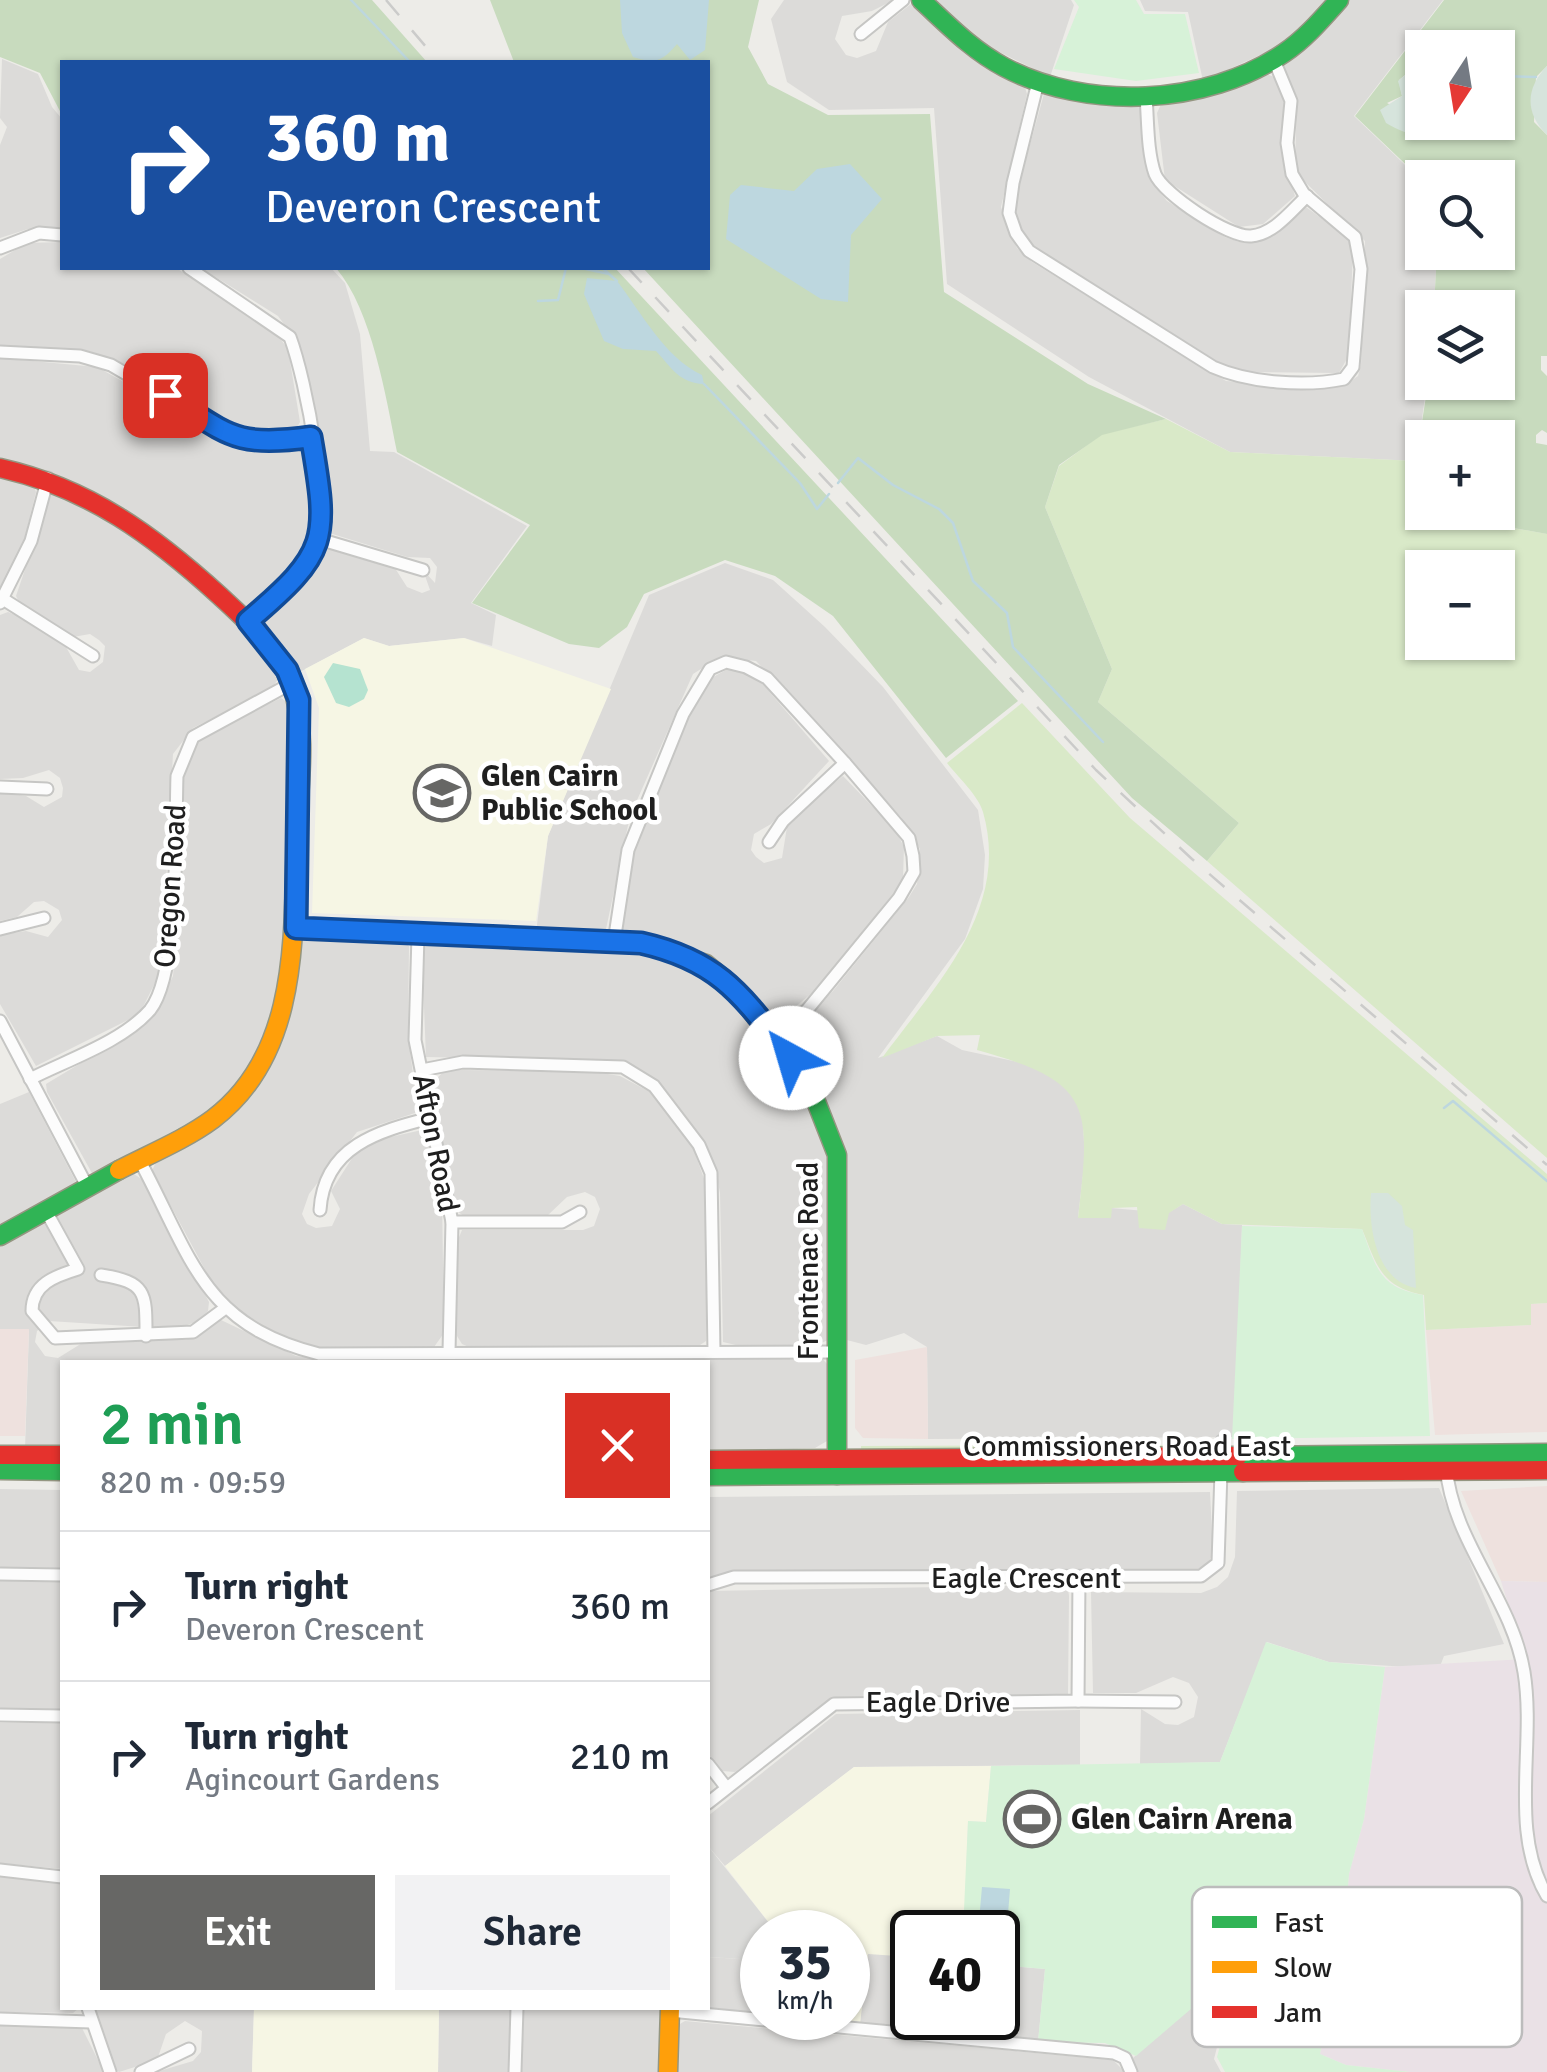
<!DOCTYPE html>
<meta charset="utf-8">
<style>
:root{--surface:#fff;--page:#f2f2f3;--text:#1f2937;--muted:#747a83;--line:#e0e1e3;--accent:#676765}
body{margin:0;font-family:Signika,sans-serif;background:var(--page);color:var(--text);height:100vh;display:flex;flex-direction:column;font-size:38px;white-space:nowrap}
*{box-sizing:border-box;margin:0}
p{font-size:32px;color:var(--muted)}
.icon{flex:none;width:55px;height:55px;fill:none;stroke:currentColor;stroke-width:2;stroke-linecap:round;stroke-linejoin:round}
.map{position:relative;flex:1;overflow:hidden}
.side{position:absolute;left:60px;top:1360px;width:650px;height:650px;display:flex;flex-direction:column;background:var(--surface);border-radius:0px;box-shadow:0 2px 8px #0004}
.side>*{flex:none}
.top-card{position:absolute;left:60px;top:60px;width:650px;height:210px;border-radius:0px;box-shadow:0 2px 8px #0004;background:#1a4fa0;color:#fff;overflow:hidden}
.needle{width:65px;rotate:192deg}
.tools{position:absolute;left:1405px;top:30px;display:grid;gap:20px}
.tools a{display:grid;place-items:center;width:110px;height:110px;border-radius:0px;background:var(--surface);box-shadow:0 2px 8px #0004;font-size:50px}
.speed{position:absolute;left:740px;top:1910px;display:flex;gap:20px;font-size:50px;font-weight:700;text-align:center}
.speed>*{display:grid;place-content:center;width:130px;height:130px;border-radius:50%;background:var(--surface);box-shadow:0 2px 8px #0004;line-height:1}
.speed small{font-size:25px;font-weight:400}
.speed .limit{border:5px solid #111;border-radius:15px;background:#fff;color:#111}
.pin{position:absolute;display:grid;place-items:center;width:85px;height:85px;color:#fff;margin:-42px;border-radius:20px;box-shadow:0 5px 15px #0006}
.me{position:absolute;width:110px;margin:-55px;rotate:321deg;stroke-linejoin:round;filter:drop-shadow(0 0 8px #0008)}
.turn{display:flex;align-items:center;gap:35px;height:210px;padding:0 40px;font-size:45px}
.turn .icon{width:130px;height:130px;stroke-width:2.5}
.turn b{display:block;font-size:70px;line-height:85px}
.round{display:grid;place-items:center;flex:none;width:105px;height:105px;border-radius:0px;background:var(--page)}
.overview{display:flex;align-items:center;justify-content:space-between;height:170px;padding:0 40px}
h1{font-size:60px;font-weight:600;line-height:75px;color:#1e9e55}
.button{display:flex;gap:20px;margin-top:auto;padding:20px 40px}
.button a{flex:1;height:115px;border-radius:0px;background:var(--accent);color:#fff;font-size:40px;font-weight:600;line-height:115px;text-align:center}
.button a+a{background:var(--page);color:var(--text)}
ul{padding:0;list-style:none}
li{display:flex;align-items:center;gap:30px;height:150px;padding:0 40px;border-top:2px solid var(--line)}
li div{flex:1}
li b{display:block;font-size:38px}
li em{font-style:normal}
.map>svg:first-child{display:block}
.residential{fill:#dcdbd9}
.commercial{fill:#eee1de}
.industrial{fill:#eae1e6}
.education{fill:#f6f6e4}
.religious{fill:#dbdbd9}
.grass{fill:#d9e9c8;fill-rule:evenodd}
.forest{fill:#c8dbbe;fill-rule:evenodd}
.wetland{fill:#d6e4dc}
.park{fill:#d7f2d8}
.pitch{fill:#b5e3d0}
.water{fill:#bdd7df}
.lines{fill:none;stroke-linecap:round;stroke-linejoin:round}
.stream{stroke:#bdd7df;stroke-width:2.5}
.street-casing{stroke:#c6c6c4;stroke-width:15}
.fast-casing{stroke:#949681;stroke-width:21}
.slow-casing{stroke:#949681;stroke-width:21}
.jam-casing{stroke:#949681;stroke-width:21}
.street{stroke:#fcfcfc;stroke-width:11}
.fast{stroke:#30b455;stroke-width:18}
.slow{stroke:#ff9f0a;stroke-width:18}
.jam{stroke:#e5322d;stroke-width:18}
.rail{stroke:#cbcbca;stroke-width:2.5;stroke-dasharray:20 20;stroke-linecap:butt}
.route-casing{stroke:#114b97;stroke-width:25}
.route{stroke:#1a73e8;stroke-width:18}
.labels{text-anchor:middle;stroke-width:9;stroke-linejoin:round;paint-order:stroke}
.poi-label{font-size:30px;font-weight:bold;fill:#1f1f1f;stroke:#fff;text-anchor:start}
.street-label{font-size:30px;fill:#1f1f1f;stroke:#fff}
.key{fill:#fff;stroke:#bcbcbc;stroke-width:2.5}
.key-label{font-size:28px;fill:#1f1f1f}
</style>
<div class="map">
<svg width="1547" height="2072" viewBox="0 0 1547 2072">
<rect width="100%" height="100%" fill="#edece8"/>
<g class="residential">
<path d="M784,0H894L872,11L842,16L835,39L846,55L857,58L876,51L888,22L911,4L1023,81L1027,94L1001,207L1017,248L1032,262L1226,381L1319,388L1348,383L1358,376L1361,365L1365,241L1302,179L1295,164L1297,97L1283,68L1284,61L1348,0H1443L1354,116L1422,181V252L1437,253L1434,307L1422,308V382L1427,383L1416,461L1230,452L1089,377L947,284L934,108L829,110L787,82L771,19Z"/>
<path d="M930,0H1071L1074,5L1050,77L973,39Z"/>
<path d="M1140,0H1331L1280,46L1203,81L1188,12L1145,11Z"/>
<path d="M2,59L38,74L52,107L62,119V230L28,229L0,238V145L7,127L0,118Z"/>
<path d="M1262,72L1274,77L1284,97L1281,151L1295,196L1263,224L1239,227L1165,180L1157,113L1162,102Z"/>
<path d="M1045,90L1141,107L1153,184L1167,201L1225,237L1239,242L1270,237L1306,207L1348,238L1353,248L1349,355L1339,373L1248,372L1222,366L1034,248L1016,221L1014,203Z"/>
<path d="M62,242V268H176L272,328L288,349L300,422L296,429L252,437L118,361L89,351L0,346V259L27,243Z"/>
<path d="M201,268H331L345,283L360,334L370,451L394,452L527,526L471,603L496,615L492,646L464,638L389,646L364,638L296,674L261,622L323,550L332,548L393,565L407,587L422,593L430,590L423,570L435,583L437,567L430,558L407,557L326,532L327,507L299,344L278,316Z"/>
<path d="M0,358L97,367L246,450L303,448L314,528L303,559L246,608L165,538L0,463Z"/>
<path d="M0,474L33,484L36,492L20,557L0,593Z"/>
<path d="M61,491L149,541L262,644L282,674L271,689L193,728L173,754L162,955L159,975L144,1005L134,1017L36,1066L0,1004V935L26,931L48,937L62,920L59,910L44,901L34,902L17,917L0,921V792L26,796L44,807L62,797L63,788L60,778L49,770L23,778L0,779V615L8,612L20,617L66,647L79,670L90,672L103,662L105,646L99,640L90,634L73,637L20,604L16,596L51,493Z"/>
<path d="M725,563L773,580L825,627L883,687L978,810L985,855L983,889L965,939L878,1058L937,1036L962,1050L1032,1065L1062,1083L1082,1107L1085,1158L1078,1217L1111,1218V1208L1168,1213L1183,1204L1222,1224L1242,1225L1235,1437L928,1439L927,1347L904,1333L866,1345L843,1339L842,1151L827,1104L785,1040L786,1033L833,991L909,897L917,884L920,849L901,817L756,661L720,657L693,674L630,816L606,929L602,934L536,933L548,836L649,595Z"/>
<path d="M728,669L754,674L829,761L771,824L754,834L751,850L756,857L764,863L782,858L787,827L796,814L843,776L896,831L904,847L903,878L895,891L818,988L777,1022L769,1021L734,977L712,960L669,940L622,929L627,875L654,795L704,682Z"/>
<path d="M281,698L294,707L285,975L274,1021L248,1072L215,1108L93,1175L47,1092L46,1084L141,1027L158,1007L173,976L175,956L183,772L194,744L204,736Z"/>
<path d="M311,936L402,941L409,946L408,1036L418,1112L357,1132L309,1194L302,1214L307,1224L316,1228L332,1226L340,1209L331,1191L358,1149L368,1142L422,1130L434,1152L442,1197L444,1333L434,1347L321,1348L280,1338L247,1319L210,1279L152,1171L155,1164L203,1134L239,1103L300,943Z"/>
<path d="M427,942L646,950L679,960L723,988L807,1096L829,1153L830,1339L815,1346H740L723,1342L720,1193L715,1166L704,1141L652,1077L615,1061L426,1057L422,957Z"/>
<path d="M459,1070L589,1071L620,1076L650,1092L693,1148L706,1184V1341L697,1347L471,1348L462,1344L457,1336L455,1247L462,1230H583L594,1226L600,1209L595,1197L585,1192L567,1197L547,1216L465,1217L457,1211L429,1087L443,1072Z"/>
<path d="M29,1092L77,1184L0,1228V1104Z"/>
<path d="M134,1174L143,1180L209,1302L208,1311L199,1321L175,1329L49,1321L37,1331L35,1342L45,1356L58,1358L87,1340H186L221,1320L296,1356L333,1361L821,1357L828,1365L827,1441L815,1448L708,1453V1362H62V1450L25,1449L29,1330L0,1329V1243Z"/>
<path d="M1439,1488L1504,1644L1444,1656L1439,1669L1329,1662L1267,1642L1220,1762L1140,1764L1141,1709L1165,1724L1178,1725L1194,1717L1198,1697L1189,1683L1173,1677L1136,1693H1093L1091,1592L1201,1593L1217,1587L1228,1577L1235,1557L1237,1491Z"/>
<path d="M0,1489L62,1490V1568L0,1567Z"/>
<path d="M1210,1492L1213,1553L1209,1562L1193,1572L708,1576V1497Z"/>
<path d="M0,1580L62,1581V1709H0Z"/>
<path d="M1056,1585L1068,1589L1069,1596L1068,1694L835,1697L735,1772L722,1771L708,1754V1591Z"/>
<path d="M1080,1710V1765L854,1767L725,1866L708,1846V1816L836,1714Z"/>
<path d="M0,1723H62V1869L0,1863Z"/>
<path d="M0,1876L62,1881V2008H79L73,2013L0,2012Z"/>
<path d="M758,1943L762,1944V2016L682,2008H708V1957L755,1960Z"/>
<path d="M867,1953L912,1957V2018H998V1965L1045,1969L1038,2042L860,2024Z"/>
<path d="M1213,1988L1230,1996L1214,2059L1221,2072H1137L1133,2058Z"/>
<path d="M94,2008H254L252,2072H156L193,2061L201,2052L202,2031L185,2021L166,2034L157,2060L119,2072L113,2068Z"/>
<path d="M439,2008H512L508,2072H438Z"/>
<path d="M524,2008H660L658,2072H522Z"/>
<path d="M685,2021L1113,2060L1125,2072H674L678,2025Z"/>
<path d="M0,2026L82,2028L104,2072H0Z"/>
</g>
<g class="commercial">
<path d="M1547,1303V1432L1435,1435L1426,1330L1531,1325V1304Z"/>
<path d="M0,1329H29L25,1436H0Z"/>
<path d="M927,1347L928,1439L863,1438L855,1428V1360Z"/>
<path d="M1547,1486V1582L1501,1581L1461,1491Z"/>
</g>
<path class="industrial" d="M1501,1581L1547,1582V2072H1410L1346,2065L1320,2054L1345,1922L1349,1874L1364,1819L1385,1667L1525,1659Z"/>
<g class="education">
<path d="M364,638L389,646L464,638L611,689L548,836L536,921L312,913L319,708L305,669Z"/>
<path d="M991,1766L986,1822L968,1821L964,1932H912V1957L868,1954L860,2024L778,2018H848V1932H776L725,1866L854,1767Z"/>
<path d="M254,2008H439L438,2072H252Z"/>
</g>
<path class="religious" d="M708,1846L776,1932H762L756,1960L708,1957Z"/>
<g class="grass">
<path d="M1166,419L1230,452L1416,461L1422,467V512L1475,513L1486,523L1547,534V1158L1207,861L1239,823L1098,702L1112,669L1045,507L1059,466L1102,434ZM1422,568H1498V642H1422Z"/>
<path d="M1022,703L1130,818L1547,1174V1303L1531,1304V1325L1426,1330L1424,1295C1381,1287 1377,1266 1362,1229L1222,1224L1183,1204L1169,1213L1165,1230L1139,1228L1137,1207L1112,1208L1111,1218H1078C1091,1105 1093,1082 977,1050L980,1035L937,1036L882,1058C935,986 1011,910 983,812C978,795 958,777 947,763Z"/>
<path d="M1210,1445L1205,1450L861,1451V1446Z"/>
</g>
<g class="forest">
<path d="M0,0H372L427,62H62V115L40,73L0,57Z"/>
<path d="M490,0H759L748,47L768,84L828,115L930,114L944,292L1088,384L1166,419L1102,435L1059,465L1045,507L1112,669L1098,702L1239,823L1207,861L1132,798L643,268H708V62H514Z"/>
<path d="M1444,0H1547V66L1536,77L1534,122L1547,135V356H1541V370L1547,376V433L1542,430L1536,435V443L1547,445V534L1486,523L1475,513L1498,512V438H1422V467L1416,461L1428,383L1498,382V308L1434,307L1437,253L1498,252V178L1422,180L1355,116ZM1422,48H1498L1502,81L1498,122L1471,123L1446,136L1387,103L1402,96L1399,80L1422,61Z"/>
<path d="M336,268H615L1018,701L946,758L833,616L775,576L725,560L644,594L627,627L599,648L569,644L472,603L530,525L397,452C386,397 372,310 336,268Z"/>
</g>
<g class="wetland">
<path d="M1422,61V122L1471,123C1440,141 1417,141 1386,123L1380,110L1402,96L1398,81Z"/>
<path d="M1547,66V135C1525,113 1525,89 1547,66Z"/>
<path d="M1371,1193H1388L1402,1206L1405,1225L1413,1230L1416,1288C1376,1281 1368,1226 1371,1193Z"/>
</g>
<g class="park">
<path d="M1074,0H1136L1144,14H1185L1199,73L1136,81L1054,69L1079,7Z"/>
<path d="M1242,1226L1362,1229C1376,1268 1380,1288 1423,1295L1430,1436L1232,1439Z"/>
<path d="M1266,1642L1329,1662L1385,1667L1364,1819L1349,1874L1345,1922L1320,2054L1346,2065L1410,2072H1225L1217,2057L1234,1995L1219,1985L1136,2056L1105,2043L1038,2042L1045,1969L998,1965V1932H963L968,1821L986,1822L991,1766L1220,1762Z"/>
</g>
<path class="pitch" d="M333,663L360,669L368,690L364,699L349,707L336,703L324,677Z"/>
<g class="water">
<path d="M620,0H709L705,50L690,60L677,44C662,62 655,64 633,57L622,33Z"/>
<path d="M850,164L882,199L851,235L848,302L821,299L726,239L730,195L741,185L794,191L817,169Z"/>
<path d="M587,278L617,281C641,312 665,358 702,375L704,384C679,383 672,368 656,351L623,349L604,341L584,294Z"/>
<path d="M982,1887L1010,1889L1005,1951H998V1932H978Z"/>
</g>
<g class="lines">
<g class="stream">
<path d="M351,0L410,62"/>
<path d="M1501,76L1536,77"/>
<path d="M581,268L609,274L617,281"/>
<path d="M602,268L608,273"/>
<path d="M538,301L558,300L566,268"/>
<path d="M704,384L800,483L817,509L829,494"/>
<path d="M838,483L858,458L893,485L939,509L953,523L973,581L1007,613L1013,647L1103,742"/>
<path d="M1444,1108L1453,1101L1547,1181"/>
</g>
<g class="street-casing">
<g id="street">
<path d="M861,34L903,0"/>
<path d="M1038,82L1013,183L1009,213L1016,233L1029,251L1213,367C1249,383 1305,387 1344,379L1353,367L1361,269L1355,237L1304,194L1292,174L1287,143L1291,101L1274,60"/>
<path d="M1146,97C1148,121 1147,151 1155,174C1163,194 1229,238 1251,236C1274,234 1291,211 1307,196"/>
<path d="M0,248L39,233L62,235"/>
<path d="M189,268L290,337C306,380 333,515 313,555C299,583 271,601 248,621"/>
<path d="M0,352L80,356L111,365L241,441L271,443L311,437"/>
<path d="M319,539L423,570"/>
<path d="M3,599L93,656"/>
<path d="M0,603L31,541L48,478"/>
<path d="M0,787L47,789"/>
<path d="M769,842L783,821L845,763"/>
<path d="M0,929L44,918"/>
<path d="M418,935L415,1040L452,1222L449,1352"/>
<path d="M614,942L628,850L683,714L710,669L726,662L746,667L767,678L845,763L909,838L913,856L914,872L899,898L807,1010L774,1036"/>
<path d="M0,1021L88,1188"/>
<path d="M422,1070L463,1062L623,1067L654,1086L699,1145L711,1173L714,1352"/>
<path d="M30,1079C67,1060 122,1042 150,1010C180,973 175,828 177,776L193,737L292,683"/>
<path d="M141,1163C192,1259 203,1325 319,1354L836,1352"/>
<path d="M320,1210C324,1146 379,1131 430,1118"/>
<path d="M46,1211L78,1269C55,1276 32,1284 32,1311L55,1338L193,1332L224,1309"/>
<path d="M452,1222H562L580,1212"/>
<path d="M101,1275C147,1282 146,1293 146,1336"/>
<path d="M1446,1466C1452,1542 1512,1598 1524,1672C1536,1746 1508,1830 1547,1896"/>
<path d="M0,1574L62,1575"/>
<path d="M708,1585L734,1577L1201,1576L1218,1563L1222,1441"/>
<path d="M1078,1701L1175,1702"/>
<path d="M0,1715L62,1716"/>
<path d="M708,1764L726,1787"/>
<path d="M708,1803L834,1704L1078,1701L1079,1578"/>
<path d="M0,1870L62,1877"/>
<path d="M88,2008L110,2072"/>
<path d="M670,2011L1114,2053L1125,2058L1131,2072"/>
<path d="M0,2019L91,2022"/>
<path d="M141,2072L189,2049"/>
<path d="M515,2072L517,2008"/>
</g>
</g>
<g class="fast-casing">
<g id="fast">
<path d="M921,0C948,25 972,50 1004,67C1087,111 1206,106 1284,53C1305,39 1322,19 1339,0"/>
<path d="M756,1017L808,1081L837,1155V1475"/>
<path d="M0,1236L119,1170"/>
<path d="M1238,1456L1547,1453"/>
<path d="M0,1470L62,1471"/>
<path d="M708,1476L1243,1472"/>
</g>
</g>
<g class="slow-casing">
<g id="slow">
<path d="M296,927L641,943L706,964L729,983L756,1017"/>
<path d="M119,1170C150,1154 186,1139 213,1119C299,1054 293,938 296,842"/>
<path d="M668,2072L670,2008"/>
</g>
</g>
<g class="jam-casing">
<g id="jam">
<path d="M0,468C89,488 153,535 220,596C248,622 277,647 291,684C309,732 298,792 296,842"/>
<path d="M0,1455H62"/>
<path d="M708,1460L1238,1456"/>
<path d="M1243,1472L1547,1470"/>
</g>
</g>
<use href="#street" class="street"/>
<use href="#fast" class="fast"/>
<use href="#slow" class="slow"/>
<use href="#jam" class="jam"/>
<g class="rail">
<path d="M386,0L439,62"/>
<path d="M628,268L1096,770L1192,859L1547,1165"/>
</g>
</g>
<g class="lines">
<g class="route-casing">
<path id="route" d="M165,395C229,434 233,448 311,437C329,541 329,552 248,621L287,670L299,700L296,928L641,943C721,961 743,997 791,1058"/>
</g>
<use href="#route" class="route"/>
</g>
<defs>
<g id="school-ring" transform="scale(2.875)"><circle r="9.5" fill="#fff" stroke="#676765" stroke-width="1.5"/><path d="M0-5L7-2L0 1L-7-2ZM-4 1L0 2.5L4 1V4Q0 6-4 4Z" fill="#676765"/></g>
<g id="stadium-ring" transform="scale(2.875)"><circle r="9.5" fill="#fff" stroke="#676765" stroke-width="1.5"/><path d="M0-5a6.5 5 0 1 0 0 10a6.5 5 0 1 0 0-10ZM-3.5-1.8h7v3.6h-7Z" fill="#676765"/></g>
</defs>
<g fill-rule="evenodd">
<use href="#school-ring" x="442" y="793"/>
<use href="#stadium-ring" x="1032" y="1819"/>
</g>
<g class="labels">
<g class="poi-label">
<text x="481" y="786">Glen Cairn<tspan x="481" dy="34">Public School</tspan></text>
<text x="1071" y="1829">Glen Cairn Arena</text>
</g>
<g class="street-label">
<text transform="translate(170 886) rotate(-86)" y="10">Oregon Road</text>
<text transform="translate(436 1143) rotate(79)" y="10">Afton Road</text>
<text transform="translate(808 1261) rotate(-90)" y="10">Frontenac Road</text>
<text x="1127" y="1456">Commissioners Road East</text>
<text x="1026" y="1588">Eagle Crescent</text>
<text x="938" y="1712">Eagle Drive</text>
</g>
</g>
<rect x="1192" y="1887" width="330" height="160" rx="15" class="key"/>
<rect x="1212" y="1916" width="45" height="12" fill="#30b455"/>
<rect x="1212" y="1961" width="45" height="12" fill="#ff9f0a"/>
<rect x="1212" y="2006" width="45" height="12" fill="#e5322d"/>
<g class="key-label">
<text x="1274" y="1932">Fast</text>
<text x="1274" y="1977">Slow</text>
<text x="1274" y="2022">Jam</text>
</g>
</svg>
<div class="tools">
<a><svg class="needle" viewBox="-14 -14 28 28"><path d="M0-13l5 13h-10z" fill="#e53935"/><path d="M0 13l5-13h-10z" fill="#747a83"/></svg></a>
<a><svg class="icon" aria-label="search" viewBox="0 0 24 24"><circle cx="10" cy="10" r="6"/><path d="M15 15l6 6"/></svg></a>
<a><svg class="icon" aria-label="layers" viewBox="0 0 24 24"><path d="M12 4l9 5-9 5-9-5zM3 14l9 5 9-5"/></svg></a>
<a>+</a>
<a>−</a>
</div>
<div class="speed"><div>35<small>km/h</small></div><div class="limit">40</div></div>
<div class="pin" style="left:165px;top:395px;background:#d93025"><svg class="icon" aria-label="arrive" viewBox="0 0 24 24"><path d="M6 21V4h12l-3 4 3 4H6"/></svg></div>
<svg class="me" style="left:791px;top:1058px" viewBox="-20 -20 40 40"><circle r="19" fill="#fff"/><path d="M0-13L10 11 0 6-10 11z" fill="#1a73e8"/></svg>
<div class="top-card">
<div class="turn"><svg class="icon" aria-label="right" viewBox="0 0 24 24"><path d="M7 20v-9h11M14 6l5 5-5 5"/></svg><div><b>360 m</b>Deveron Crescent</div></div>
</div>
<section class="side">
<div class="overview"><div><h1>2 min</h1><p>820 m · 09:59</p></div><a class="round" style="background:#d93025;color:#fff"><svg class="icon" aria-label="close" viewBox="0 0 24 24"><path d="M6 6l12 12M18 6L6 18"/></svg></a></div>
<ul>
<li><svg class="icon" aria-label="right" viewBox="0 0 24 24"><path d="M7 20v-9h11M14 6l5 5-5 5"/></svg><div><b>Turn right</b><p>Deveron Crescent</p></div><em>360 m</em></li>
<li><svg class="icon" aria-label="right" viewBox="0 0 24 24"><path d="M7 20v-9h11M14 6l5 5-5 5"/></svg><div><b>Turn right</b><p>Agincourt Gardens</p></div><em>210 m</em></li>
</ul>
<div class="button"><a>Exit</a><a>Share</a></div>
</section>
</div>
